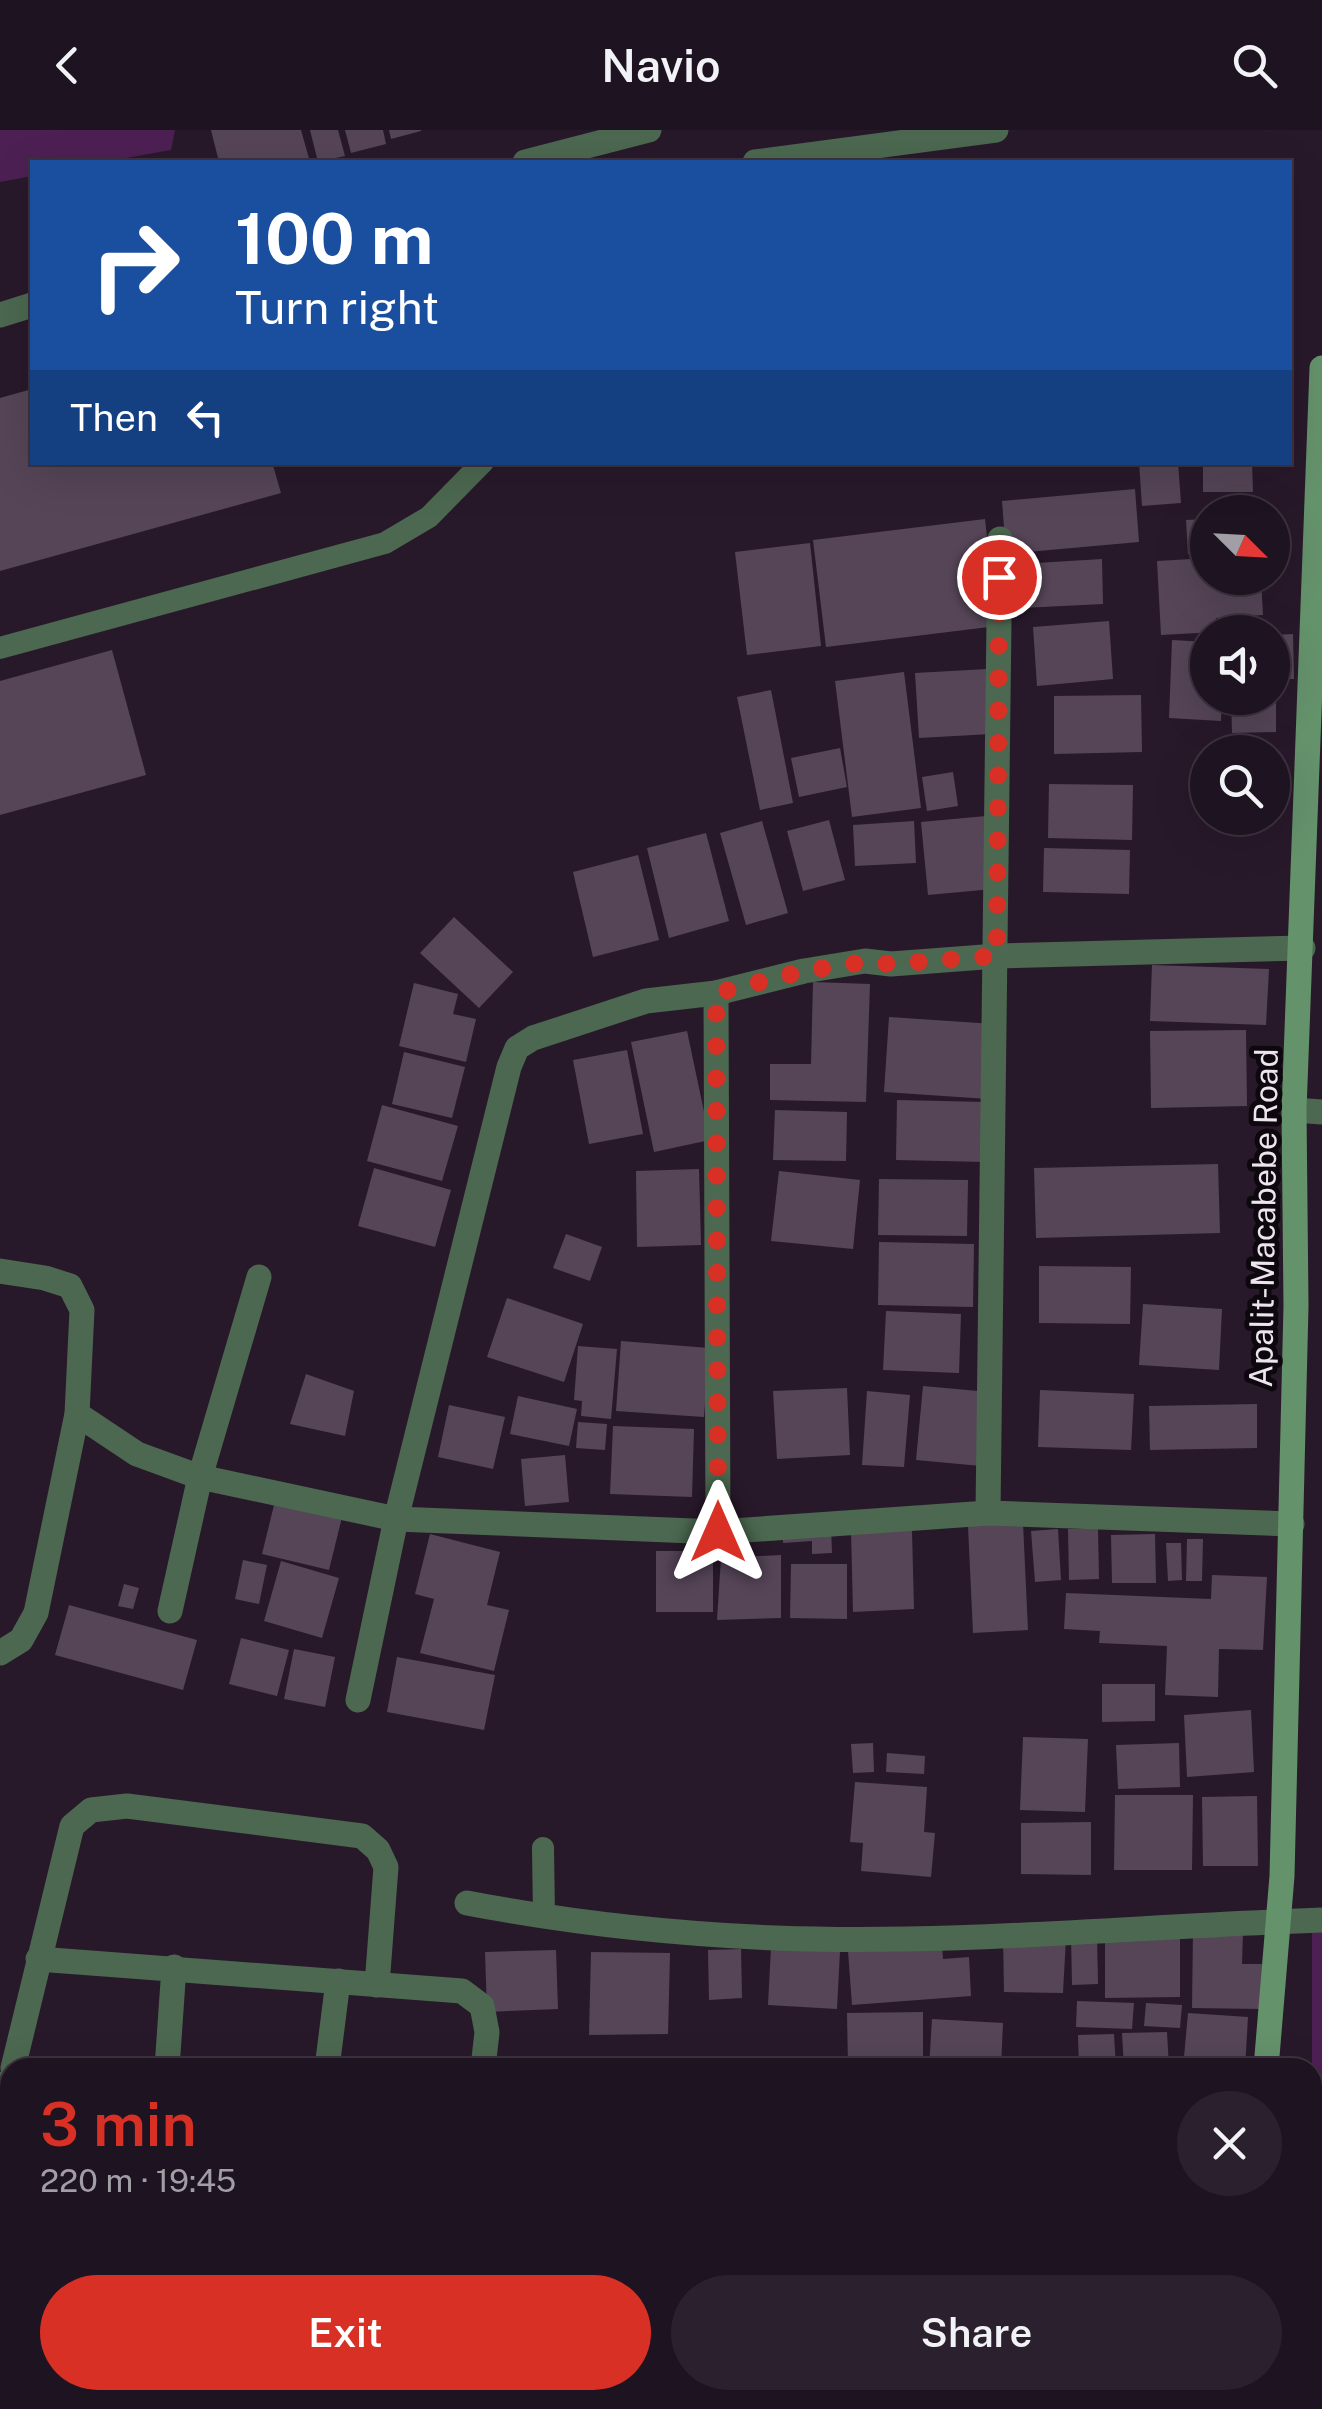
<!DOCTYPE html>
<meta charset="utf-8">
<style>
:root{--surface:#1e1320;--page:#2b202d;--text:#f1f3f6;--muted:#a19ea5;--line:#3c323e;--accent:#d93025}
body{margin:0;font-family:"Public Sans",sans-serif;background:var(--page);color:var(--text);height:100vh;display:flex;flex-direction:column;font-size:38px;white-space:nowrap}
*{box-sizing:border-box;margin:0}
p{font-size:32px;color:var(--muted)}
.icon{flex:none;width:55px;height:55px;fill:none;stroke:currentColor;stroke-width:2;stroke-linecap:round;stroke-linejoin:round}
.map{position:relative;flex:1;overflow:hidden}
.details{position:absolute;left:0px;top:1928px;width:1322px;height:352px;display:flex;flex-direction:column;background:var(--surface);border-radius:30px 30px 0 0;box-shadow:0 10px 40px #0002,0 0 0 2px var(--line)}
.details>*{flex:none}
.guide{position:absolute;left:30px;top:30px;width:1262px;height:305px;border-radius:0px;box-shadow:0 10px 40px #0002,0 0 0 2px var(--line);background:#1a4fa0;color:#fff;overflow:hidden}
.needle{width:65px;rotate:114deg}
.fabs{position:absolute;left:1190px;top:365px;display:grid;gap:20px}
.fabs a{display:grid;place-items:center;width:100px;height:100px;border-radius:50%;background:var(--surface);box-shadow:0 10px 40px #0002,0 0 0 2px var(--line);font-size:50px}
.pin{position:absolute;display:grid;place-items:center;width:85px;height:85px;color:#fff;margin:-42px;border:5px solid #fff;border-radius:50%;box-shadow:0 2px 10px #0007}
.me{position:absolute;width:110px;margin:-55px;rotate:0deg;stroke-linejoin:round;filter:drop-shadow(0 0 8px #0008)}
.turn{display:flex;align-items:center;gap:35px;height:210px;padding:0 40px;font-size:45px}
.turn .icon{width:130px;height:130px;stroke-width:2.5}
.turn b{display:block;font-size:70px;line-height:85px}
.then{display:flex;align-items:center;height:95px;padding:0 40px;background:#0003;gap:20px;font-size:38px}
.round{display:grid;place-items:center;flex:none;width:105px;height:105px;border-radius:52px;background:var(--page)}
.summary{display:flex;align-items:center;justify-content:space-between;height:170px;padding:0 40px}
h1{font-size:60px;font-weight:600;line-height:75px;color:var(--accent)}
.action{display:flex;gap:20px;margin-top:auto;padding:20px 40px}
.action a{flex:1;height:115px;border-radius:60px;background:var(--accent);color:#fff;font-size:40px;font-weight:600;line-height:115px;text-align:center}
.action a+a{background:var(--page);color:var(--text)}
header{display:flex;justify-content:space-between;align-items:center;height:130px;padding:0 40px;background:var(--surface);font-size:45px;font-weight:600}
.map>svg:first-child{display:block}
.green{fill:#4d2053}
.building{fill:#554557}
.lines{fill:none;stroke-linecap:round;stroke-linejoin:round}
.lane{stroke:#4c6850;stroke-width:22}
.street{stroke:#4c6850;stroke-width:25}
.secondary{stroke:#64926b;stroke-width:25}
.route{stroke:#d93025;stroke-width:18;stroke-dasharray:0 32.4}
.labels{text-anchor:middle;stroke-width:10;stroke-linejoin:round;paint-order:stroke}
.street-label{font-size:32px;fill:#eee4ef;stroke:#0d070e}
</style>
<header><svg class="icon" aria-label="back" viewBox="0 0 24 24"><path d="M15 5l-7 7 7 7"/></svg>Navio<svg class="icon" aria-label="search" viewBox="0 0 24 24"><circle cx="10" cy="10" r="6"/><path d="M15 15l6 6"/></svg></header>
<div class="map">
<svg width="1322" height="2279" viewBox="0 0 1322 2279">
<rect width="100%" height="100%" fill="#28192a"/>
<g class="green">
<path d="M0,0H175L171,20L104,32H32V46L0,52Z"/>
<path d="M1312,1798H1322V2279H1306L1307,2270H1312Z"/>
</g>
<g class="building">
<path d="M211,0H301L310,32H219Z"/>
<path d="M310,0H338L345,26L318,32Z"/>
<path d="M345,0H383L386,14L351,23Z"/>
<path d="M389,0H421V1L391,9Z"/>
<path d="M32,259V332H272L281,363L0,441V268Z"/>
<path d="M1139,332H1178L1181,373L1142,376Z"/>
<path d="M1203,332H1252L1253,362H1203Z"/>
<path d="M1135,359L1139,412L1006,424L1002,371Z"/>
<path d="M985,389L997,496L826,517L813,410Z"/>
<path d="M1208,389V423L1188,424L1186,390Z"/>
<path d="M810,413L821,516L747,525L735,422Z"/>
<path d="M1208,428V448H1261L1263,485L1216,488V502L1161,505L1157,431Z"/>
<path d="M1102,429L1103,474L1022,478L1020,434Z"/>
<path d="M1109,491L1113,549L1037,556L1033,497Z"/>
<path d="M1293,504L1294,549H1272V505Z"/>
<path d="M1172,510L1208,512V568H1222L1221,591L1169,588Z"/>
<path d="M112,520L146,645L0,685V551Z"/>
<path d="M987,539L991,604L919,608L915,543Z"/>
<path d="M904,542L921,678L852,687L835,551Z"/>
<path d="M771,560L793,673L760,680L737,567Z"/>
<path d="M1141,565L1142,622L1054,624V566Z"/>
<path d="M1231,568H1276V602L1232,603Z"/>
<path d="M1263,608V622H1225V609Z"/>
<path d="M840,618L847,657L799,667L791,628Z"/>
<path d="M953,642L958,676L927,681L922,647Z"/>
<path d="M1049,654L1133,655L1132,710L1048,708Z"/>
<path d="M986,686L993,759L928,765L921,692Z"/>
<path d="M829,690L845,750L803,761L787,701Z"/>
<path d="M762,691L788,783L746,795L720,703Z"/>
<path d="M914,691L916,733L855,736L853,695Z"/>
<path d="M706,703L729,791L669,808L647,718Z"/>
<path d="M1044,718L1130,720L1129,764L1043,762Z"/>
<path d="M638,725L659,810L593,827L573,742Z"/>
<path d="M454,787L513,842L479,878L420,823Z"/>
<path d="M1152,835L1269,839L1266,895L1150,891Z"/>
<path d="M813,852L870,854L866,972L770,970V934H811Z"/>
<path d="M414,853L458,864L453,884L476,889L466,932L399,916Z"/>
<path d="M889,887L994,894L988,969L884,962Z"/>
<path d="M1246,900L1247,976L1151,978L1150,901Z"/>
<path d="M687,901L710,1010L654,1022L631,912Z"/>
<path d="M627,920L643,1004L589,1014L573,930Z"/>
<path d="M404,922L465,937L452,988L392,974Z"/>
<path d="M897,970L987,972L986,1032L896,1030Z"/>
<path d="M382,975L458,996L442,1051L367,1031Z"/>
<path d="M775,980L847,982L846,1031L773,1030Z"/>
<path d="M1218,1034L1220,1103L1036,1108L1034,1038Z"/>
<path d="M374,1038L451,1060L435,1117L358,1096Z"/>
<path d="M699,1039L701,1115L637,1117L636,1041Z"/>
<path d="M779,1041L860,1050L853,1119L771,1111Z"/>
<path d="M879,1049L968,1050L967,1106L878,1105Z"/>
<path d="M566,1104L602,1117L590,1151L553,1138Z"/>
<path d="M879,1112L974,1114L973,1177L878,1175Z"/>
<path d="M1039,1136L1131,1137L1130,1194L1039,1193Z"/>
<path d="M507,1168L583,1194L564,1252L487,1227Z"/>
<path d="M1143,1174L1222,1179L1219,1240L1139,1235Z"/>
<path d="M886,1181L961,1184L959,1243L883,1240Z"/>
<path d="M621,1211L709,1218L704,1287L616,1281Z"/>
<path d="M578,1216L617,1219L611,1289L581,1286L582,1271L574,1270Z"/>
<path d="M306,1244L354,1261L345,1306L290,1294Z"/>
<path d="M923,1256L989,1262L981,1336L916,1330Z"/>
<path d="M847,1258L850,1325L777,1329L773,1261Z"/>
<path d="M1040,1260L1134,1264L1131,1320L1038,1317Z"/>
<path d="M867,1261L910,1265L904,1337L862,1335Z"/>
<path d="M518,1266L577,1279L569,1316L510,1304Z"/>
<path d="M1257,1274V1318L1150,1320L1149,1276Z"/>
<path d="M449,1275L505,1287L493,1339L438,1327Z"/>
<path d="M578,1292L607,1294L605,1320L576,1318Z"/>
<path d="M613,1296L694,1299L692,1367L610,1364Z"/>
<path d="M565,1325L569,1372L525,1376L521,1329Z"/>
<path d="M276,1367L343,1383L329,1440L262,1424Z"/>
<path d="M1023,1393L1028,1500L973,1503L968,1396Z"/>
<path d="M831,1396L832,1423L812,1424V1411L783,1413V1398Z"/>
<path d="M1058,1399L1061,1450L1035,1452L1031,1401Z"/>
<path d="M1068,1399H1098L1099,1449L1069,1450Z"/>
<path d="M851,1400L912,1401L914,1479L853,1482Z"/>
<path d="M430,1404L500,1422L487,1475L509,1480L494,1541L420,1523L434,1469L415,1464Z"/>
<path d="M1155,1404L1156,1453H1112L1111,1405Z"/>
<path d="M1187,1409H1203L1202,1451H1186Z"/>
<path d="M1166,1413H1181L1182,1450L1168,1451Z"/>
<rect x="656" y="1421" width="57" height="61"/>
<path d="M781,1425V1488L717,1490L721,1428Z"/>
<path d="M243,1430L267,1435L259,1474L235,1469Z"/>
<path d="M281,1431L339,1448L322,1508L264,1491Z"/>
<path d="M791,1434H847V1489L790,1488Z"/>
<path d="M1212,1445L1267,1447L1263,1520L1219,1519L1218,1567L1165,1565L1167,1516L1099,1513L1100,1501L1064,1499L1066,1463L1211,1469Z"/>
<path d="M124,1454L139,1458L133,1479L118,1476Z"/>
<path d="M69,1475L197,1510L183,1560L55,1525Z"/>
<path d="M241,1508L289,1520L277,1566L229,1554Z"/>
<path d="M294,1519L335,1527L325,1577L284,1569Z"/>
<path d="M397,1527L495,1545L484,1600L387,1582Z"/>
<path d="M1102,1554H1155V1591L1102,1592Z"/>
<path d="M1251,1580L1254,1642L1187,1647L1184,1585Z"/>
<path d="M1023,1607L1088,1609L1085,1682L1020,1680Z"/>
<path d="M873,1613L874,1642L853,1643L851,1614Z"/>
<path d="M1179,1613L1180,1657L1118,1659L1116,1615Z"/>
<path d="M887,1623L925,1626L924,1644L886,1642Z"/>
<path d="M855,1652L927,1657L924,1702L935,1703L931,1747L861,1741L863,1713L850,1712Z"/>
<path d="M1115,1665H1193L1192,1740H1114Z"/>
<path d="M1257,1666L1258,1736H1203L1202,1667Z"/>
<path d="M1091,1692V1745L1021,1744V1693Z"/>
<path d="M1180,1801V1867L1105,1868V1802Z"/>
<path d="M1193,1801L1243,1802L1242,1834H1262L1261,1879L1192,1878Z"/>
<path d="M1097,1804L1098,1854L1072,1855L1071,1805Z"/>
<path d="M1003,1807L1066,1808L1063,1863L1004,1862Z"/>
<path d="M942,1814L943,1829L969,1827L971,1866L852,1875L848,1821Z"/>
<path d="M771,1818L840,1821L837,1879L768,1875Z"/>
<path d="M741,1819L742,1868L709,1870L708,1820Z"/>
<path d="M556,1820L558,1879L487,1882L485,1822Z"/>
<path d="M591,1822L670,1823L668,1904L589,1905Z"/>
<path d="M1077,1871L1134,1873L1132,1899L1076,1897Z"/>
<path d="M1146,1873L1182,1875L1180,1898L1144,1896Z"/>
<path d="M923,1882V1934L848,1936L847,1883Z"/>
<path d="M1188,1883L1248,1887L1245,1938H1183Z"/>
<path d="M932,1889L1003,1893L1001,1938H929Z"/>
<path d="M1167,1902L1169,1938H1124L1122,1903Z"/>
<path d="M1114,1904L1116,1938H1079L1078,1905Z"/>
<path d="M803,2270H846V2279L803,2278Z"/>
<rect x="858" y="2270" width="78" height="9"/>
<rect x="1170" y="2270" width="50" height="9"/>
</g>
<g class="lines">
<g class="lane">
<path d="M0,518L385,413L429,387L483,332"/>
<path d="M543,1718L544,1787"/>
</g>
<g class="street">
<path d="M525,32L649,0"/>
<path d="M755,32L996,0"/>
<path d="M0,185L32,175"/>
<path d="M716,863L718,1402"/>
<path d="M1294,980L1322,982"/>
<path d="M0,1141L45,1148L70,1156L82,1180L77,1284L36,1483L21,1510L0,1523"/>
<path d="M77,1284L137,1324L200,1347L396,1389L718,1402L988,1383L1292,1394"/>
<path d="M988,1383L1000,409"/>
<path d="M170,1481L200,1347L259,1147"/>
<path d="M358,1570L396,1389L509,937L517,918L533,908L646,871L716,863L804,841L865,831L891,834L997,826L1303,818"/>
<path d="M467,1773C567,1792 674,1804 776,1808C958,1815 1140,1796 1322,1790"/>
<path d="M38,1829L462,1861L482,1876L487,1902L483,1938"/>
<path d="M13,1938L72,1696L91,1680L127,1676L362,1706L378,1720L386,1737L377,1855"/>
<path d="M167,1938L174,1837"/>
<path d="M327,1938L338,1851"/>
<path d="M0,1993L10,1950"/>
<path d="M0,2206H10"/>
<path d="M141,2279L142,2270"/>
<path d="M288,2279V2270"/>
<path d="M450,2279L451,2270"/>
</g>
<g class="secondary">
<path d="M1266,1938L1282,1746L1296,1176L1294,980L1322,238"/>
<path d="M1253,2279V2270"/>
</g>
</g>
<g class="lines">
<path class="route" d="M718,1402L716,863L804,841L865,832L891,834L997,826L999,447"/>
</g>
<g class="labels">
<g class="street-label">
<text transform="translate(1264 1088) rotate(-89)" y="11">Apalit-Macabebe Road</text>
</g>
</g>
</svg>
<div class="fabs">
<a><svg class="needle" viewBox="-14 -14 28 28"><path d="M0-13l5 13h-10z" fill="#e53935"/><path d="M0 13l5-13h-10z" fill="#a19ea5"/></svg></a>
<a><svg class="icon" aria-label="sound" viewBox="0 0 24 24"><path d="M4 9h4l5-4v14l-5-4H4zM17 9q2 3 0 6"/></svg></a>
<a><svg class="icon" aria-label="search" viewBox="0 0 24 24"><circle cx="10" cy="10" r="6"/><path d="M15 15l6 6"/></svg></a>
</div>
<div class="pin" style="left:999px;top:447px;background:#d93025"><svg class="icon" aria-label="arrive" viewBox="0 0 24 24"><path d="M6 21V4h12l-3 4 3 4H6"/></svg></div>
<svg class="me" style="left:718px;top:1402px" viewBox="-20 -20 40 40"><path d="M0-17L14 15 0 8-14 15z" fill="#d93025" stroke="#fff" stroke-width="4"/></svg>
<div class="guide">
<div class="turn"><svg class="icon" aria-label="right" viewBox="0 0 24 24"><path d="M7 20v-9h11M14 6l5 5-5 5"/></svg><div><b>100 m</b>Turn right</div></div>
<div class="then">Then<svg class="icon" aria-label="left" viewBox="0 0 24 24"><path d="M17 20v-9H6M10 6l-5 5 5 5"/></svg></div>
</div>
<section class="details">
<div class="summary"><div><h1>3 min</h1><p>220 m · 19:45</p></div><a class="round"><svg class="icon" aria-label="close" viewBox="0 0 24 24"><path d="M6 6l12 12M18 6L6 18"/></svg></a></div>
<div class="action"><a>Exit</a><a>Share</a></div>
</section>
</div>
